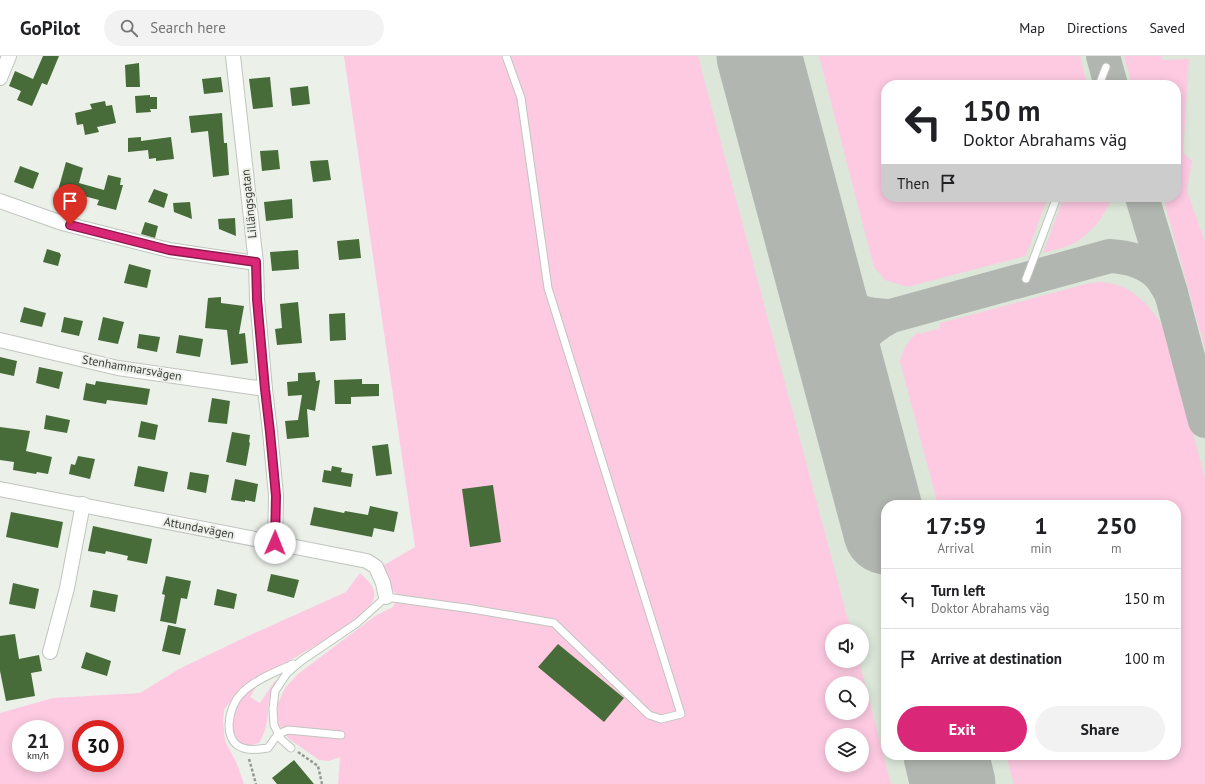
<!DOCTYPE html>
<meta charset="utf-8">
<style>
:root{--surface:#fff;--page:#f2f2f2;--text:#202124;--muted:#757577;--line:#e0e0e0;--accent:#db2777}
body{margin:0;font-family:"PT Sans",sans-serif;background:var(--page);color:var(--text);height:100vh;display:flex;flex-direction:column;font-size:15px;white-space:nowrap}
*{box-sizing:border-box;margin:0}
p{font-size:13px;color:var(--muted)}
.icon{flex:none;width:22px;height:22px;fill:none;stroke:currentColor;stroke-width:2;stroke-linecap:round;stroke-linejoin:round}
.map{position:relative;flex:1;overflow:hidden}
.side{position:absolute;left:881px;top:444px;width:300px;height:260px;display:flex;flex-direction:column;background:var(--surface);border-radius:16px;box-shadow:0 2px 10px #0003}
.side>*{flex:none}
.hud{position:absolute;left:881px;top:24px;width:300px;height:122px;border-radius:16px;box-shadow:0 2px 10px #0003;background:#fff;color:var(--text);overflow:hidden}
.fabs{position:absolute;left:825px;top:568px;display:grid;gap:8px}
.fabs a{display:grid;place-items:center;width:44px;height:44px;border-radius:50%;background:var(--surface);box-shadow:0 2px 10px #0003;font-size:20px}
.speed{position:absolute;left:12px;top:664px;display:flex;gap:8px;font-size:20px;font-weight:700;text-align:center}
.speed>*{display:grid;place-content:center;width:52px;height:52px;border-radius:50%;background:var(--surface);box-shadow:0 2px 10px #0003;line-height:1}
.speed small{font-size:10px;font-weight:400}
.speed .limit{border:6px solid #d22;background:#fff;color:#111}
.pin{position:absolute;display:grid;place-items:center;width:34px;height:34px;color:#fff;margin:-41px -17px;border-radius:50% 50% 50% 0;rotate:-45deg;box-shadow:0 0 4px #0007}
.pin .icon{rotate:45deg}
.me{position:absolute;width:44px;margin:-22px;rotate:1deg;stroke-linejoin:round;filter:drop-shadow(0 0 3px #0008)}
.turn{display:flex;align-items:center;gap:14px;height:84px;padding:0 16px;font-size:18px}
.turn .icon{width:52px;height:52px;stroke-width:2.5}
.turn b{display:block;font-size:28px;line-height:34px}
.then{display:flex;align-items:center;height:38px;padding:0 16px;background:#0003;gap:8px;font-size:15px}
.eta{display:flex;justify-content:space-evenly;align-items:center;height:68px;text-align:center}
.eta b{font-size:24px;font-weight:700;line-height:28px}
.primary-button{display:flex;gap:8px;margin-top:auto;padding:8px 16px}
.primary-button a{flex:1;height:46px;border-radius:24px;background:var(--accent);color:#fff;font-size:16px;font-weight:700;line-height:46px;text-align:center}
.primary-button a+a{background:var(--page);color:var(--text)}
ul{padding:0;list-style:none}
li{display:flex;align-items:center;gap:12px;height:60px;padding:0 16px;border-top:1px solid var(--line)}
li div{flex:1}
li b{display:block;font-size:15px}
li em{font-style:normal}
header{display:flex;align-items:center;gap:24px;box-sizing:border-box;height:56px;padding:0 20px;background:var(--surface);border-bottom:1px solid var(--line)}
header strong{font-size:19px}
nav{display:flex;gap:22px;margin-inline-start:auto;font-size:14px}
.search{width:280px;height:36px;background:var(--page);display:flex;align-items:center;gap:10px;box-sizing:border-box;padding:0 14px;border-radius:22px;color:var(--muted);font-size:15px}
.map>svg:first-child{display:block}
.built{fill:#dce7d9;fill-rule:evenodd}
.green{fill:#fdcae1;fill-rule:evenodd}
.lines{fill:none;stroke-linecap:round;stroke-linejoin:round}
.taxiway{stroke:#b1b6b0;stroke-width:34}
.runway{stroke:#b1b6b0;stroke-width:85}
.building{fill:#476c3a}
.service-casing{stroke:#bfc5be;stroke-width:9}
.minor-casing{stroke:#bfc5be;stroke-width:16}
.path{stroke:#959994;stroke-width:2.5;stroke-dasharray:3 2;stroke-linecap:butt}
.service{stroke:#fff;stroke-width:7}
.minor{stroke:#fff;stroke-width:14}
.route-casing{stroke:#8e194d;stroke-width:10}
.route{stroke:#db2777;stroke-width:7}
.labels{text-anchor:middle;stroke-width:4;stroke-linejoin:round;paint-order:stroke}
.street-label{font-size:12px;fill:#3a3c39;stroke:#ebf1e9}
</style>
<header>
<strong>GoPilot</strong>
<div class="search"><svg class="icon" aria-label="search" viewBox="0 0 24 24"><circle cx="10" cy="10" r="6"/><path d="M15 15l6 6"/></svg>Search here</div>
<nav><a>Map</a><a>Directions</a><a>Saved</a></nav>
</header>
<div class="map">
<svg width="1205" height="728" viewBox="0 0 1205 728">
<rect width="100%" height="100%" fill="#ebf1e9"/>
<path class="built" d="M467,0H1205V728H678ZM886,29H1176V141H886ZM886,449H1176V699H886ZM832,575H862V605H832ZM832,627H862V657H832ZM832,679H862V709H832Z"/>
<g class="green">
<path d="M344,0H698L851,575H832V605H859L891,728H338L340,701L329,705L319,704L289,683L280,671L277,663L278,647L285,632L298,618L375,560L393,551L398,539L392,534L379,512L415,491ZM832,627H862V657H832ZM832,679H862V709H832Z"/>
<path d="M819,0H1080L1087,29H886V141H1048L1026,200L907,231L885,224L874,211Z"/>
<path d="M1124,0H1161L1163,4L1189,3L1183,97L1192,105L1187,135L1205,186V293L1163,141H1176V29H1132Z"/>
<path d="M1064,141H1111V144C1103,161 1093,176 1076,186C1066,192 1053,194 1043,197Z"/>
<path d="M1102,226C1107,227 1112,227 1117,229C1141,237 1157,258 1167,279L1205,422V728H1014L1006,699H1176V449H938L900,306C902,293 908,285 918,276L920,278L940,272V267L1090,227Z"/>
<path d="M360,517C367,524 376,530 374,542C369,565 269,615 246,629L234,640L224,654L223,665L225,685L237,708L244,728H0V657L53,642L140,637L179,613L250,579L346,536ZM21,673H55V707H21ZM81,673H115V707H81Z"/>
<path d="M280,622C277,626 274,630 272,635C267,645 269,656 267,666C266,673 263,680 259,687C254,688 248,691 244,689C229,682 232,660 238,649C242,642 249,635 256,631L250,641L260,647L274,626Z"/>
</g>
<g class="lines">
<g class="taxiway">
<path d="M1103,0L1111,29"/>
<path d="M1142,141L1171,237L1205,365"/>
<path d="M816,216C837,249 850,259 891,260"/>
<path d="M848,334C852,297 855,278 891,260L1110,200C1128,201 1146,205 1159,219C1164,224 1167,231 1171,237"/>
</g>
<g class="runway">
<path d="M759,0L886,476"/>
<path d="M946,699L953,728"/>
</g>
</g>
<g class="building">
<path d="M43,0H59L47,29L42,27L32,50L17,44L21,35L9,30L15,15L33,23Z"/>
<path d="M139,7L140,31H126L125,9Z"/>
<path d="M221,21L223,36L204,38L202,23Z"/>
<path d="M270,21L273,51L253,53L249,23Z"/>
<path d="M308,30L310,48L292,50L290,32Z"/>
<path d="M150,39V41H157V53H150L151,56L136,57L135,40Z"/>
<path d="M105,45L106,50L112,49L116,67L97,71L99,76L85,79L83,68L77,69L75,57L92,53L90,48Z"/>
<path d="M222,57L224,87H227L229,119L213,121L208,75L191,77L189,60Z"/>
<path d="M141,81V85L171,81L174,103L156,105V102L149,103L148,94L128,96V82Z"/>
<path d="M278,94L280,113L262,115L260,95Z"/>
<path d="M328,104L331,124L313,126L310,105Z"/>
<path d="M66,106L83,112L79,127L104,134L108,119L121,122L120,129H123L116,154L97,149L99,144L76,138L74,143L57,138Z"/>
<path d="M20,110L39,117L33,133L14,126Z"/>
<path d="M154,133L168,138L164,152L148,146Z"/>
<path d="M292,143L293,162L266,165L264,146Z"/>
<path d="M190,146L192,163L174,156L173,147Z"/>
<path d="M235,162L236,180L219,173L218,163Z"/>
<path d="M145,166L158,170L155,182L141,178Z"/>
<path d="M359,183L361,202L339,204L337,185Z"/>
<path d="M47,193L60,197V198L61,199L58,210L43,206Z"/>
<path d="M298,194L299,213L272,215L270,196Z"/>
<path d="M129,208L151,214L147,232L124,227Z"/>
<path d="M221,241V247L244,250L239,278L245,277L248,307L231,309L227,274L205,272L208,242Z"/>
<path d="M298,246L302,287L277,289L275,273L282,272L280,248Z"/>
<path d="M24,251L46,257L42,271L20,266Z"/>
<path d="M345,257L346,284L330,285L329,258Z"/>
<path d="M64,261L83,265L79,280L61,276Z"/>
<path d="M103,261L124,266L118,288L98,284Z"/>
<path d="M139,278L160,281L157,296L137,292Z"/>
<path d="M179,279L203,283L200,301L176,297Z"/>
<path d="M0,301L17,305L14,320L0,317Z"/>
<path d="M39,311L63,316L59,333L36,327Z"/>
<path d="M315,316L316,325L320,324L315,355L307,353L309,381L287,383L285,365L298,364L302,339L288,340L287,326L298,325V317Z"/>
<path d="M362,323V328H379V340L351,341V348H335L334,324Z"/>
<path d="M96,325L150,333L147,349L107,344L106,348L83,344L86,327L95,329Z"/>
<path d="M212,342L230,345L227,368L208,366Z"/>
<path d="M46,359L70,364L67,377L44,373Z"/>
<path d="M141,365L158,369L155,384L138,381Z"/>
<path d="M0,371L30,375L26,395L52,401L48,418L37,416L36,418L13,414L14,406L0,404Z"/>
<path d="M232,376L250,379L249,386L250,387L246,410L226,406Z"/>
<path d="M388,388L392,418L376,420L372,390Z"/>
<path d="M78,400L95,403L90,423L69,418L71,408L75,409Z"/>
<path d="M138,410L168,416L164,436L134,430Z"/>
<path d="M332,410L342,412L341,416L353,418L351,431L322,426L324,414L331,415Z"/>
<path d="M190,416L209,419L206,437L187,433Z"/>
<path d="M235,423L258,428L255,446L245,444V446L231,444Z"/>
<path d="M493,429L501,486L470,491L462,433Z"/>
<path d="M370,450L398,456L394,476L374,472L372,481L310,469L314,451L344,457L345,455L368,459Z"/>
<path d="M11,456L63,466L58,492L6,481Z"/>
<path d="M93,470L152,483L147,508L127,504L128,500L106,495L105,498L88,495Z"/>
<path d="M271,518L299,524L294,542L267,535Z"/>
<path d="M166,520L191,525L187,543L181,542L176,568L160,565L165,539L162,538Z"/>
<path d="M13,527L39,533L35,553L9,548Z"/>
<path d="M217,533L237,538L234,553L214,549Z"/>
<path d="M93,534L118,539L115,556L90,551Z"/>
<path d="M168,569L186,573L180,599L162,595Z"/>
<path d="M15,578L19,603L39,599L42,615L31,617L35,640L6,645L0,615V580Z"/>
<path d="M558,588L624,642L604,666L538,611Z"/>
<path d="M86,596L111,605L107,620L81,612Z"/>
<path d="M294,704L314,728H277L272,722Z"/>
</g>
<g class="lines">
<g class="service-casing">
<g id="service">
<path d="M1099,29L1106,11"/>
<path d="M1026,223L1057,141"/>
<path d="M293,608C276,616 253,624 240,639C228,652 222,685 243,692C251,695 260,693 268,692L278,678L288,674L341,679"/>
<path d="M291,692L281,683L274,669L273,653L275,635L287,617L301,605L357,567L386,541L472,553L554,567L649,659L661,663L681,658L548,232L521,42L506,0"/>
</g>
</g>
<g class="minor-casing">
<g id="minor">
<path d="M233,0L256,207L257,243L265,333L270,376L276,439L275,487"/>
<path d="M0,22L9,0"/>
<path d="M0,145L62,167L169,194L256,207"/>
<path d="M0,284L118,312L265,333"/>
<path d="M0,433L367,505L376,511L383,527L386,541"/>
<path d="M50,596L67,532L83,448"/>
</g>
</g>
<g class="path">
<path d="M298,696L318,710L322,728"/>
<path d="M249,703L256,728"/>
</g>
<use href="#service" class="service"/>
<use href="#minor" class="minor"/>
</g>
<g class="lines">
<g class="route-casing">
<path id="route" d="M70,169L169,194L256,206L257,243L265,333L270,376L276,440L275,487"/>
</g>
<use href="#route" class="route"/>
</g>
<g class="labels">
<g class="street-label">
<text transform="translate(249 148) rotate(-96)" y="4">Lillängsgatan</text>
<text transform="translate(132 312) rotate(10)" y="4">Stenhammarsvägen</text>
<text transform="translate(199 472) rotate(11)" y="4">Attundavägen</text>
</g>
</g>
</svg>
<div class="fabs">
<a><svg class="icon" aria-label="sound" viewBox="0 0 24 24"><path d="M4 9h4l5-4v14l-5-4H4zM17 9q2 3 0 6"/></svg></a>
<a><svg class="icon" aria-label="search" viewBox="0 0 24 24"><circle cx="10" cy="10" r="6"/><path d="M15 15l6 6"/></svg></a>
<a><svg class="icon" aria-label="layers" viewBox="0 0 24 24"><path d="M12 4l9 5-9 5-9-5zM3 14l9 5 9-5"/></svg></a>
</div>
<div class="speed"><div>21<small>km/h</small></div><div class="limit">30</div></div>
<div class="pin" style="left:70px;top:169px;background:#d93025"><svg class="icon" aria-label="arrive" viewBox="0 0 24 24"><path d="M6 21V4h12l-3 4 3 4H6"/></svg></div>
<svg class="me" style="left:275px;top:487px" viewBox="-20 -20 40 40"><circle r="19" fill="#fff"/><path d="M0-13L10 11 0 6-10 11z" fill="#db2777"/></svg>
<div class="hud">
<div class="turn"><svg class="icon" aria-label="left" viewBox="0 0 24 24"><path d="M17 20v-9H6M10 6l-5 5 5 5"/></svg><div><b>150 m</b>Doktor Abrahams väg</div></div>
<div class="then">Then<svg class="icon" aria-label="arrive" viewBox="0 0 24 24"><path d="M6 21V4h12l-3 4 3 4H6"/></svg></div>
</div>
<section class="side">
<div class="eta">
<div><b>17:59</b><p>Arrival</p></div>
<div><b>1</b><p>min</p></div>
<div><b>250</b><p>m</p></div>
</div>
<ul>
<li><svg class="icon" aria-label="left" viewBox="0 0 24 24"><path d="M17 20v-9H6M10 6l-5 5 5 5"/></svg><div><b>Turn left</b><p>Doktor Abrahams väg</p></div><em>150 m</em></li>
<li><svg class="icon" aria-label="arrive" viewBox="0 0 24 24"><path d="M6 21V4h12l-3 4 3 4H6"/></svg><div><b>Arrive at destination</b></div><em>100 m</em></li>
</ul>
<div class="primary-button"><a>Exit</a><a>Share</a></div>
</section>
</div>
